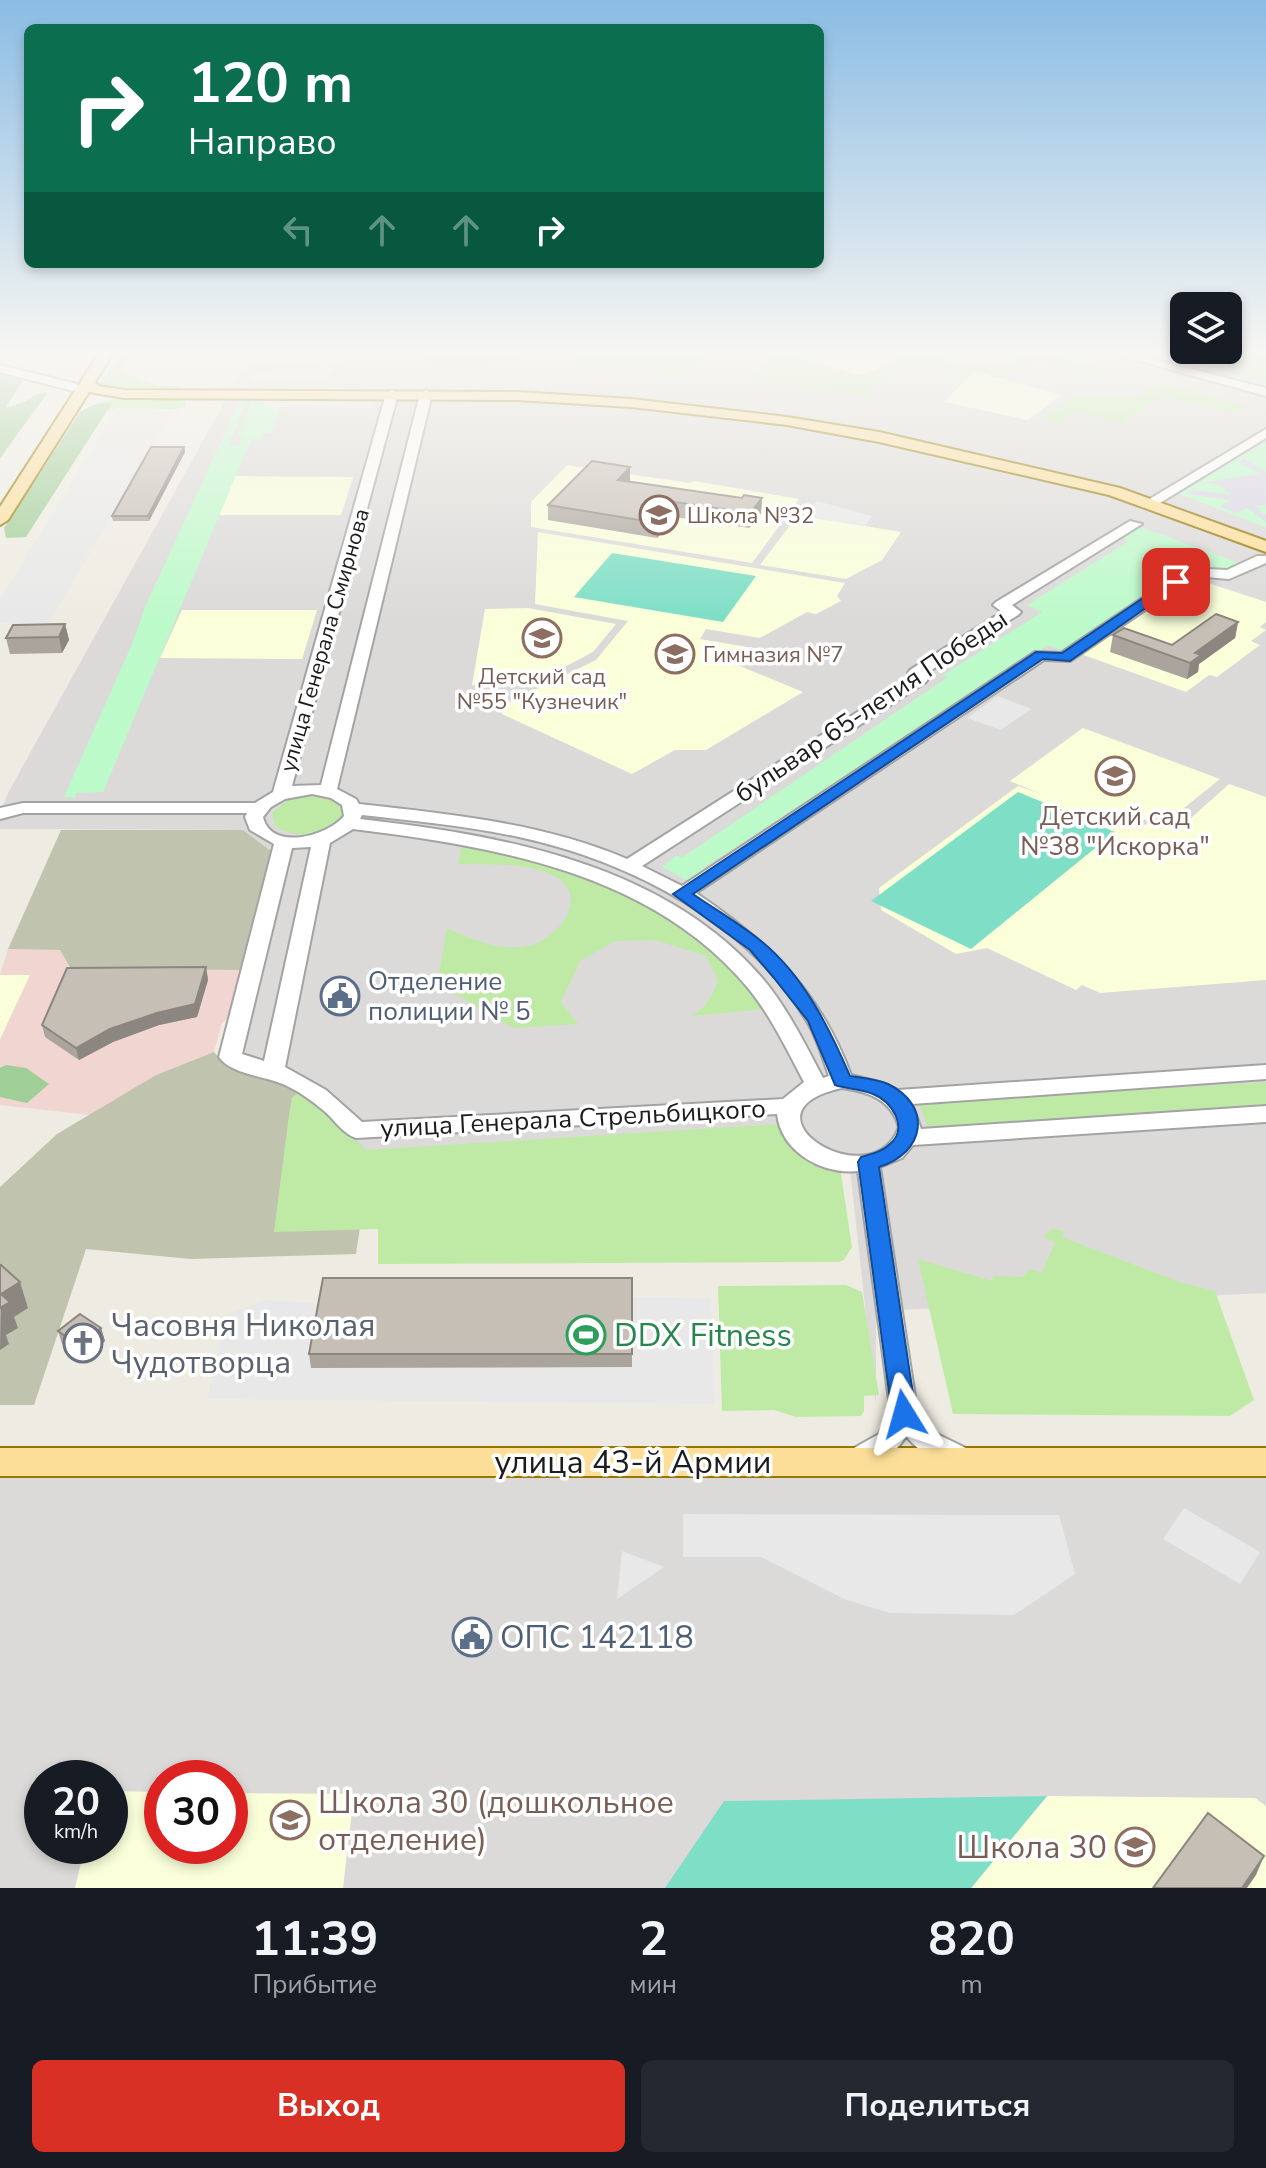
<!DOCTYPE html>
<html lang="ru">
<meta charset="utf-8">
<style>
:root{--surface:#171b24;--page:#242831;--text:#f1f3f6;--muted:#9ea1a6;--accent:#d93025}
body{margin:0;font-family:"Nunito Sans",sans-serif;background:var(--page);color:var(--text);height:100vh;display:flex;flex-direction:column;font-size:30px;white-space:nowrap}
*{box-sizing:border-box;margin:0}
p{font-size:26px;color:var(--muted)}
.icon{flex:none;width:44px;height:44px;fill:none;stroke:currentColor;stroke-width:2;stroke-linecap:round;stroke-linejoin:round}
.map{position:relative;height:1888px;overflow:hidden}
.drawer{display:flex;flex-direction:column;background:var(--surface);flex:1}
.drawer>*{flex:none}
.banner{position:absolute;left:24px;top:24px;width:800px;height:244px;border-radius:12px;box-shadow:0 4px 12px #0003;background:#0b6e4f;color:#fff;overflow:hidden}
.buttons{position:absolute;left:1170px;top:292px;display:grid;gap:16px}
.buttons a{display:grid;place-items:center;width:72px;height:72px;border-radius:12px;background:var(--surface);box-shadow:0 4px 12px #0003;font-size:40px}
.speed{position:absolute;left:24px;top:1760px;display:flex;gap:16px;font-size:40px;font-weight:700;text-align:center}
.speed>*{display:grid;place-content:center;width:104px;height:104px;border-radius:50%;background:var(--surface);box-shadow:0 4px 12px #0003;line-height:1}
.speed small{font-size:20px;font-weight:400}
.speed .limit{border:12px solid #d22;background:#fff;color:#111}
.pin{position:absolute;display:grid;place-items:center;width:68px;height:68px;color:#fff;margin:-34px;border-radius:16px;box-shadow:0 4px 12px #0006}
.me{position:absolute;width:88px;margin:-44px;rotate:352deg;stroke-linejoin:round;filter:drop-shadow(0 0 6px #0008)}
.turn{display:flex;align-items:center;gap:28px;height:168px;padding:0 32px;font-size:36px}
.turn .icon{width:104px;height:104px;stroke-width:2.5}
.turn b{display:block;font-size:56px;line-height:68px}
.lanes{display:flex;align-items:center;height:76px;padding:0 32px;background:#0003;justify-content:center;gap:40px;direction:ltr}
.lanes .off{opacity:.35}
.eta{display:flex;justify-content:space-evenly;align-items:center;height:136px;text-align:center}
.eta b{font-size:48px;font-weight:700;line-height:56px}
.primary-button{display:flex;gap:16px;margin-top:auto;padding:16px 32px}
.primary-button a{flex:1;height:92px;border-radius:12px;background:var(--accent);color:#fff;font-size:32px;font-weight:700;line-height:92px;text-align:center}
.primary-button a+a{background:var(--page);color:var(--text)}
.map>svg:first-child{display:block}
.residential{fill:#dbdad9;fill-rule:evenodd}
.commercial{fill:#f0d5d0}
.education{fill:#faffda}
.construction{fill:#c0c3ad}
.grass{fill:#bfeaa6}
.forest{fill:#9fce96}
.park{fill:#bdfaca}
.pitch{fill:#7edfc6}
.parking{fill:#e8e8e8}
.plaza{fill:#d8d6e4}
.lines{fill:none;stroke-linecap:round;stroke-linejoin:round}
.minor-casing{stroke:#a3a3a3;stroke-width:4}
.major-casing{stroke:#957600;stroke-width:4}
.minor{fill:#fff;fill-rule:evenodd}
.major{fill:#fdde98;fill-rule:evenodd}
.wall{fill:#aaa49c}
.shaded-wall{fill:#8b867f}
.building{fill:#c6bfb5;stroke:#8b867f;stroke-width:2}
.route{fill:#1a73e8;stroke:#114b97;stroke-width:2}
.labels{text-anchor:middle;stroke-width:7;stroke-linejoin:round;paint-order:stroke}
.far-education-label{font-size:22px;fill:#785e54;stroke:#fff;text-anchor:start}
.far-street-label{font-size:22px;fill:#1c1c1c;stroke:#fff}
.street-label{font-size:26px;fill:#1c1c1c;stroke:#fff}
.education-label{font-size:26px;fill:#785e54;stroke:#fff}
.service-label{font-size:26px;fill:#4e5e75;stroke:#fff;text-anchor:start}
.near-worship-label{font-size:32px;fill:#5b616d;stroke:#fff;text-anchor:start}
.near-leisure-label{font-size:32px;fill:#27864d;stroke:#fff;text-anchor:start}
.near-street-label{font-size:32px;fill:#1c1c1c;stroke:#fff}
.near-service-label{font-size:32px;fill:#4e5e75;stroke:#fff;text-anchor:start}
.near-education-label{font-size:32px;fill:#785e54;stroke:#fff;text-anchor:start}
</style>
<div class="map">
<svg width="1266" height="1888" viewBox="0 0 1266 1888">
<rect width="100%" height="100%" fill="#eeece2"/>
<g class="residential">
<path d="M380,355H1266V1293L876,1311V1406L850,1169L822,1163L792,1147L367,1151L305,1092L220,1059L275,854L243,830L0,829V812L8,793L246,363L377,361Z"/>
<path d="M1266,1475V1888H0V1477ZM42,1778H110V1846H42ZM162,1778H230V1846H162Z"/>
</g>
<path class="commercial" d="M8,949L60,950L71,969L244,970L232,1016L222,1023L214,1052L156,1075L90,1115L0,1105V1039L29,975H0Z"/>
<g class="education">
<path d="M791,355H895L899,360L861,376Z"/>
<path d="M974,371L1062,395L1028,420L944,402Z"/>
<path d="M567,465L690,483L694,481L799,499L752,563L531,527V502Z"/>
<path d="M235,476L353,477L341,515H218Z"/>
<path d="M798,515L901,532L882,560L846,579L760,565Z"/>
<path d="M538,532L845,583L837,596L841,601L816,614L807,612L760,638L706,629L700,639L759,649L735,664L803,692L706,750H675L632,774L502,714L504,705L596,660L628,621L535,604Z"/>
<path d="M1193,578L1266,602V622L1260,627L1266,630L1251,641L1260,645L1217,677L1209,675L1186,692L1081,654Z"/>
<path d="M528,608L616,624L593,652L534,683L472,685L485,609Z"/>
<path d="M182,610H317L302,659L160,658Z"/>
<path d="M1083,728L1220,779L1174,816L1117,823L1125,827L1190,819L1229,784L1266,797V980L1100,993L1082,985L1076,990L987,948L956,954L881,910L879,888L1018,786L1041,794L1010,781Z"/>
<path d="M0,975H30L0,1039Z"/>
<path d="M110,1791L162,1792V1846H230V1793L354,1794L343,1888H75L85,1846H110Z"/>
<path d="M1047,1796L1255,1798L1266,1806V1888H971Z"/>
</g>
<g class="construction">
<path d="M61,830H243L275,854L244,970L71,969L60,950L8,949Z"/>
<path d="M214,1052L220,1059L305,1092L367,1151L366,1188L356,1254L191,1259L86,1249L34,1405H0V1187L57,1134L156,1075Z"/>
</g>
<g class="grass">
<path d="M122,355H127L119,371L158,386H181L176,392L106,388L101,383Z"/>
<path d="M414,355H517L514,363L427,364L430,356Z"/>
<path d="M581,355H705L693,374L578,367Z"/>
<path d="M778,355H791L861,376L898,361L895,355H928L962,366L1011,365L1027,355H1049L1104,370L1094,376L1036,360L1001,378L974,371L964,378C914,368 908,357 868,392L870,393L867,396L753,379L768,358Z"/>
<path d="M1160,355H1266V382L1252,378Z"/>
<path d="M1160,384L1246,405L1233,413L1167,396L1122,421L1126,423L1121,426L1116,424L1117,422L1073,412L1059,423L1041,419L1072,398H1131Z"/>
<path d="M173,398L185,401V406L177,409L117,408L107,411L111,404L96,405L80,412C106,394 142,399 173,398Z"/>
<path d="M306,796L336,801L343,813C334,838 294,839 275,826L272,813L285,802Z"/>
<path d="M462,845L569,867L643,901L700,938L733,966L766,1009L691,1016C706,1008 711,998 718,981L706,956L655,940L615,941L580,961L561,1002L578,1024L514,1028L437,983L447,928C470,939 504,953 531,945C565,934 593,889 545,872C518,862 486,865 458,864Z"/>
<path d="M1266,1082V1104L928,1128L919,1104Z"/>
<path d="M300,1090L366,1150L779,1124C795,1153 808,1161 840,1167L852,1247L844,1260L839,1262L378,1264V1229L274,1232L289,1115L292,1098Z"/>
<path d="M1052,1228L1064,1231L1062,1237L1179,1282L1215,1291L1254,1400L1230,1416L953,1414L918,1259L992,1281L994,1276L1022,1277L1030,1269L1042,1273L1055,1242L1043,1237Z"/>
<path d="M846,1285L862,1292L879,1395L864,1396V1411L861,1416L796,1417L774,1410L722,1411L718,1286Z"/>
</g>
<g class="forest">
<path d="M0,372L23,380L6,407C24,406 31,394 48,392L0,458Z"/>
<path d="M112,403L26,537L6,538L4,528L80,412L94,405Z"/>
<path d="M6,1065L26,1068L49,1084L27,1103L0,1097V1068Z"/>
</g>
<g class="park">
<path d="M248,399L228,446L240,445L241,435H238L252,399H266L265,407H281L271,433H263L261,440H251L103,792L76,793L75,798L64,797L133,642L145,607L240,400Z"/>
<path d="M1266,442V527L1179,494Z"/>
<path d="M1141,527L1244,565L1231,574L1200,564L1065,651L1048,645L705,867L709,871L692,883L662,867L676,856L683,857L948,677L943,675L1042,612L1027,605L1129,541L1122,537Z"/>
</g>
<g class="pitch">
<path d="M612,553L756,576L723,622L574,597Z"/>
<path d="M1018,792L1115,832L971,949L871,901Z"/>
<path d="M1047,1796L971,1888H665L724,1801Z"/>
</g>
<g class="parking">
<path d="M322,355H336L327,379L251,380L255,372L317,371Z"/>
<path d="M266,399H378L374,408L264,407Z"/>
<path d="M116,410H173L49,623H0V600Z"/>
<path d="M817,501L872,516L865,526L805,517Z"/>
<path d="M998,696L1031,709L1001,730L967,718Z"/>
<path d="M632,1297L711,1298L715,1404L207,1399L226,1314L266,1300L322,1304L312,1368L632,1367Z"/>
<path d="M1184,1508L1260,1552L1240,1584L1163,1539Z"/>
<path d="M683,1514L1059,1515L1075,1574L1014,1615L889,1613L844,1599L761,1557H683Z"/>
<path d="M622,1551L664,1567L617,1599Z"/>
</g>
<path class="plaza" d="M1244,459L1266,472V505L1255,506L1266,515V522L1248,508L1237,513L1220,507L1230,500L1187,494L1194,490L1231,495L1221,486L1205,482L1261,474L1238,462Z"/>
<g class="lines">
<g class="minor-casing">
<g id="minor">
<path d="M1118,355H1137L1266,388V396Z"/>
<path d="M0,365L77,384L79,387L73,391L0,372Z"/>
<path d="M392,390L398,394L292,786L321,785L420,394L426,390L432,394L337,789L356,799L359,804C450,814 543,823 627,859L911,678L908,673L910,670L1002,612L993,605L996,602L1130,521L1142,524L1012,605L1021,612L1018,615L925,674L928,679L926,682L642,866L682,886L1035,652L1061,653L1187,568L1227,570L1257,556H1266V563L1229,579L1195,576L1070,661L1044,660L696,893C769,942 820,991 851,1075L883,1083L898,1090L1266,1065V1079L912,1104L921,1129L1266,1106V1122L913,1145L902,1158L880,1167L917,1410L937,1434L974,1452L978,1460L974,1468C951,1476 920,1453 906,1436C896,1454 869,1475 847,1468L843,1460L847,1452L879,1434L891,1414L858,1171C821,1175 781,1151 777,1114L356,1138C343,1134 334,1119 323,1110C312,1101 300,1092 287,1086C268,1076 231,1075 219,1057L274,844L250,830L245,817L247,813H23L0,819V808L23,803H255L273,792L386,394ZM312,794L331,798L342,805L344,816C328,836 271,852 263,817L271,807L285,799ZM362,815C414,821 468,826 519,837C630,861 751,923 809,1025C818,1041 823,1059 829,1076L823,1078C805,1044 788,1009 763,979C665,864 502,835 360,819ZM353,829C493,846 652,872 748,988C771,1016 787,1050 804,1082L783,1099L362,1122L326,1090L285,1067L330,843ZM311,847L264,1061L242,1054L292,848ZM842,1088C869,1092 891,1099 899,1127C873,1201 731,1112 842,1088Z"/>
<path d="M1266,429V438L1155,506L1143,503Z"/>
</g>
</g>
<g class="major-casing">
<g id="major">
<path d="M98,355H112L95,382L99,386L124,390L517,392L631,399L787,417L879,432L1120,488L1266,541V552L1109,495L879,442L787,425L631,407L517,400L124,398L89,392L8,520L0,525V507Z"/>
<rect x="0" y="1448" width="1266" height="28"/>
</g>
</g>
<use href="#minor" class="minor"/>
<use href="#major" class="major"/>
</g>
<g class="wall">
<path d="M184,447L185,452L149,521H113L112,516Z"/>
<path d="M630,481L742,498H762L761,513L749,528L675,517L657,538L548,520V505Z"/>
<path d="M1238,622L1235,638L1199,664L1198,672L1187,679L1110,652L1113,635L1172,645Z"/>
<path d="M65,624L69,640L62,653L10,654L6,638Z"/>
<path d="M206,967L208,980L197,1017L159,1025L113,1042L79,1060L45,1037L42,1025Z"/>
<path d="M632,1278V1367L311,1368L309,1354Z"/>
<path d="M101,1328L105,1341L83,1359L62,1344L58,1331Z"/>
</g>
<g class="shaded-wall">
<path d="M184,447L185,452L149,521L148,516Z"/>
<path d="M630,467V481L618,480Z"/>
<path d="M762,498L761,513L749,528L750,513Z"/>
<path d="M675,502V517L657,538V523Z"/>
<path d="M1238,622L1235,638L1199,664L1198,672L1187,679L1190,663L1195,653Z"/>
<path d="M65,624L69,640L62,653L59,637Z"/>
<path d="M206,967L208,980L197,1017L159,1025L113,1042L79,1060L76,1048Z"/>
<path d="M20,1282L28,1308L14,1317L18,1328L6,1335L9,1344L0,1350L1,1294Z"/>
<path d="M101,1328L105,1341L83,1359L79,1346Z"/>
<path d="M1264,1856L1256,1875L1247,1888H1242Z"/>
</g>
<g class="building">
<path d="M151,447H184L148,516H112Z"/>
<path d="M592,461L630,467L618,480L742,498L744,495L762,498L750,513L675,502L657,523L548,505Z"/>
<path d="M1216,614L1238,622L1195,653L1201,655L1190,663L1113,635L1124,628L1172,645Z"/>
<path d="M65,624L59,637L6,638L13,625Z"/>
<path d="M206,967L195,1004L157,1013L110,1029L76,1048L42,1025L67,968Z"/>
<path d="M1,1265L20,1282L1,1294L10,1302L0,1308V1266Z"/>
<path d="M323,1278H632V1354H309Z"/>
<path d="M80,1314L101,1328L79,1346L58,1331Z"/>
<path d="M1208,1813L1264,1856L1242,1888H1153Z"/>
</g>
<linearGradient id="sky" x2="0" y2="1"><stop stop-color="#8bbce4"/><stop offset="0.57" stop-color="#f7f6f2"/><stop offset="1" stop-color="#f7f6f2" stop-opacity="0"/></linearGradient>
<rect width="1266" height="619" fill="url(#sky)"/>
<path class="route" d="M1171,579L1183,582L1070,661L1043,659L693,894C716,910 740,924 761,941C803,975 829,1027 850,1076C862,1078 877,1079 888,1084C933,1106 925,1153 879,1167L916,1414L912,1421L904,1424L895,1421L892,1414L858,1162L861,1157C871,1154 882,1152 890,1144C909,1128 892,1101 873,1094C861,1089 847,1089 835,1085L808,1021L774,978L750,950L673,894L1036,652L1062,653Z"/>
<defs>
<g id="school-ring" transform="scale(2)"><circle r="9.5" fill="#fff" stroke="#8d6e63" stroke-width="1.5"/><path d="M0-5L7-2L0 1L-7-2ZM-4 1L0 2.5L4 1V4Q0 6-4 4Z" fill="#8d6e63"/></g>
<g id="civic-ring" transform="scale(2)"><circle r="9.5" fill="#fff" stroke="#5c6f8a" stroke-width="1.5"/><path d="M-.6-6.5H3V-4.5H.6V-3L4-1V1h2V6H-6V1h2V-1L-.6-3ZM-1.2 2.5V6h2.4V2.5Z" fill="#5c6f8a"/></g>
<g id="stadium-ring" transform="scale(2)"><circle r="9.5" fill="#fff" stroke="#2e9e5b" stroke-width="1.5"/><path d="M0-5a6.5 5 0 1 0 0 10a6.5 5 0 1 0 0-10ZM-3.5-1.8h7v3.6h-7Z" fill="#2e9e5b"/></g>
<g id="church-ring" transform="scale(2)"><circle r="9.5" fill="#fff" stroke="#6b7280" stroke-width="1.5"/><path d="M-1.2-6h2.4v3.5h3.3v2.4h-3.3V6h-2.4V-.1h-3.3v-2.4h3.3Z" fill="#6b7280"/></g>
</defs>
<g fill-rule="evenodd">
<use href="#school-ring" x="659" y="515"/>
<use href="#school-ring" x="542" y="638"/>
<use href="#school-ring" x="675" y="654"/>
<use href="#school-ring" x="1115" y="776"/>
<use href="#civic-ring" x="340" y="996"/>
<use href="#stadium-ring" x="586" y="1335"/>
<use href="#church-ring" x="83" y="1343"/>
<use href="#civic-ring" x="472" y="1637"/>
<use href="#school-ring" x="290" y="1820"/>
<use href="#school-ring" x="1135" y="1847"/>
</g>
<g class="labels">
<g class="far-education-label">
<text x="687" y="523">Школа №32</text>
<text x="703" y="662">Гимназия №7</text>
<text x="542" y="684" text-anchor="middle">Детский сад<tspan x="542" dy="25">№55 "Кузнечик"</tspan></text>
</g>
<g class="far-street-label">
<text transform="translate(324 640) rotate(-74)" y="8">улица Генерала Смирнова</text>
</g>
<g class="street-label">
<text transform="translate(871 706) rotate(-34)" y="9">бульвар 65-летия Победы</text>
<text transform="translate(573 1118) rotate(-3)" y="9">улица Генерала Стрельбицкого</text>
</g>
<g class="education-label">
<text x="1115" y="825">Детский сад<tspan x="1115" dy="30">№38 "Искорка"</tspan></text>
</g>
<g class="service-label">
<text x="368" y="990">Отделение<tspan x="368" dy="30">полиции № 5</tspan></text>
</g>
<g class="near-worship-label">
<text x="111" y="1336">Часовня Николая<tspan x="111" dy="37">Чудотворца</tspan></text>
</g>
<g class="near-leisure-label">
<text x="614" y="1346">DDX Fitness</text>
</g>
<g class="near-street-label">
<text x="633" y="1473">улица 43-й Армии</text>
</g>
<g class="near-service-label">
<text x="500" y="1648">ОПС 142118</text>
</g>
<g class="near-education-label">
<text x="318" y="1813">Школа 30 (дошкольное<tspan x="318" dy="37">отделение)</tspan></text>
<text x="1107" y="1858" text-anchor="end">Школа 30</text>
</g>
</g>
</svg>
<div class="buttons">
<a><svg class="icon" aria-label="layers" viewBox="0 0 24 24"><path d="M12 4l9 5-9 5-9-5zM3 14l9 5 9-5"/></svg></a>
</div>
<div class="speed"><div>20<small>km/h</small></div><div class="limit">30</div></div>
<div class="pin" style="left:1176px;top:582px;background:#d93025"><svg class="icon" aria-label="arrive" viewBox="0 0 24 24"><path d="M6 21V4h12l-3 4 3 4H6"/></svg></div>
<svg class="me" style="left:904px;top:1414px" viewBox="-20 -20 40 40"><path d="M0-17L14 15 0 8-14 15z" fill="#1a73e8" stroke="#fff" stroke-width="4"/></svg>
<div class="banner">
<div class="turn"><svg class="icon" aria-label="right" viewBox="0 0 24 24"><path d="M7 20v-9h11M14 6l5 5-5 5"/></svg><div><b>120 m</b>Направо</div></div>
<div class="lanes"><svg class="icon off" aria-label="left" viewBox="0 0 24 24"><path d="M17 20v-9H6M10 6l-5 5 5 5"/></svg><svg class="icon off" aria-label="ahead" viewBox="0 0 24 24"><path d="M12 20V5M6 11l6-6 6 6"/></svg><svg class="icon off" aria-label="ahead" viewBox="0 0 24 24"><path d="M12 20V5M6 11l6-6 6 6"/></svg><svg class="icon" aria-label="right" viewBox="0 0 24 24"><path d="M7 20v-9h11M14 6l5 5-5 5"/></svg></div>
</div>
</div>
<section class="drawer">
<div class="eta">
<div><b>11:39</b><p>Прибытие</p></div>
<div><b>2</b><p>мин</p></div>
<div><b>820</b><p>m</p></div>
</div>
<div class="primary-button"><a>Выход</a><a>Поделиться</a></div>
</section>
